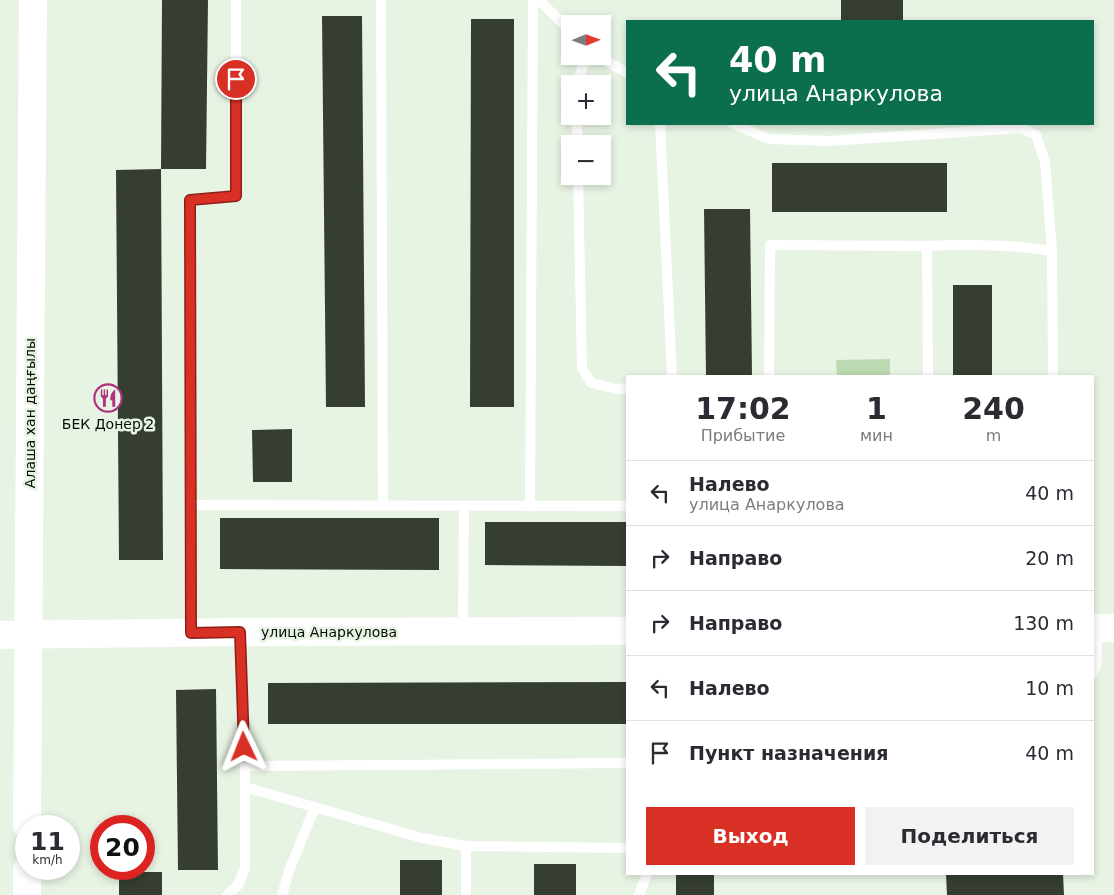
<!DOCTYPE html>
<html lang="ru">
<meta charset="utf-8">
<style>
:root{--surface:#fff;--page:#f2f2f3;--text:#2b2b33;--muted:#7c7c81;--line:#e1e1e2;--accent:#d93025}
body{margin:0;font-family:"DejaVu Sans",sans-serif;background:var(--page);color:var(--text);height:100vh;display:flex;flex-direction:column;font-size:19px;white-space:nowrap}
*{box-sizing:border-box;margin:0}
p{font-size:16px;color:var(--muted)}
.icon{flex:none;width:28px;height:28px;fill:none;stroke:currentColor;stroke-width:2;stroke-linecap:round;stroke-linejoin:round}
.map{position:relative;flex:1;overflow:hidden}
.panel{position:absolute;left:626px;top:375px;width:468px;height:500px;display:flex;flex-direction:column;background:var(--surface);border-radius:0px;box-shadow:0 2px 8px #0003}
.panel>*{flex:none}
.top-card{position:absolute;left:626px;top:20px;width:468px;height:105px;border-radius:0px;box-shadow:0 2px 8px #0003;background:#0b6e4f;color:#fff;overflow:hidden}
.needle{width:32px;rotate:89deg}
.fabs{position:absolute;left:561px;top:15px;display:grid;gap:10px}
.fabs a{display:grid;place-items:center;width:50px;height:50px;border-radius:0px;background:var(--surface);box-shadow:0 2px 8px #0003;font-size:25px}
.speed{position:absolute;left:15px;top:815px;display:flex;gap:10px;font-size:25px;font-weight:700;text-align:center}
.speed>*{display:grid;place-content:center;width:65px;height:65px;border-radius:50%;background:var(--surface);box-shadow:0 2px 8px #0003;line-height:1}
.speed small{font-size:12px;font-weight:400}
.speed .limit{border:8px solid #d22;background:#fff;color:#111}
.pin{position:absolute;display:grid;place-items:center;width:42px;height:42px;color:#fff;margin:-21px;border:2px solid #fff;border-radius:50%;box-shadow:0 1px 5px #0007}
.me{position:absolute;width:55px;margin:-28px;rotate:358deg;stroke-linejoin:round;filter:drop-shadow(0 0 4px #0008)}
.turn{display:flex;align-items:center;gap:18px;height:105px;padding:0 20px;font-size:22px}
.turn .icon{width:65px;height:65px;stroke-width:2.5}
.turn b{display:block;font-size:35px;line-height:42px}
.eta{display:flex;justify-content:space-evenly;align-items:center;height:85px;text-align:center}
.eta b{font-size:30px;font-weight:800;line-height:35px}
.cta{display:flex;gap:10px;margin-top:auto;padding:10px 20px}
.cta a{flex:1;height:58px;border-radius:0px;background:var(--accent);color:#fff;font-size:20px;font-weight:800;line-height:58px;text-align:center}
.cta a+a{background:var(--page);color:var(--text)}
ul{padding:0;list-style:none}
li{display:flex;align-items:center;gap:15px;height:65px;padding:0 20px;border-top:1px solid var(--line)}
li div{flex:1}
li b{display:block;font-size:19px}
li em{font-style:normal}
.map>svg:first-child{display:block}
.garden{fill:#bddbb2}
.building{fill:#353e31}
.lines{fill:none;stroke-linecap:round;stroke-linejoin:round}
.lane{stroke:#fff;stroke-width:10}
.secondary{stroke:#fff;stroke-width:28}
.route-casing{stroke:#8d1f18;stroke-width:12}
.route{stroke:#d93025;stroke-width:9}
.labels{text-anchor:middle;stroke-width:5;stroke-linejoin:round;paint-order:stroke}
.street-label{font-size:14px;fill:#090d08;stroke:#e7f3e3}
.poi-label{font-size:14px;fill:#090d08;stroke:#e7f3e3}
</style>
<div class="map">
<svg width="1114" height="895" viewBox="0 0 1114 895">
<rect width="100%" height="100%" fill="#e7f3e3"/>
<path class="garden" d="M890,359V376H837L836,360Z"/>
<g class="building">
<path d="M162,0H208L206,169H161Z"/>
<rect x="841" y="0" width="62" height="21"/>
<path d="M322,16H362L365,407H326Z"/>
<path d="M471,19H514V407H470Z"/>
<rect x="772" y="163" width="175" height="49"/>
<path d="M161,169L163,560H119L116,170Z"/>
<path d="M704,209H750L752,376H706Z"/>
<rect x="953" y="285" width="39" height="91"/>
<path d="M292,429V482H253L252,430Z"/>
<path d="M220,518H439V570L220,569Z"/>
<path d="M485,522H628V566L485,565Z"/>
<path d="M628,682V724H268V683Z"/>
<path d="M216,689L218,870H178L176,690Z"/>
<rect x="400" y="860" width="42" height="35"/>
<rect x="534" y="864" width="42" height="31"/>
<rect x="119" y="872" width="43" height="23"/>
<rect x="676" y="874" width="38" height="21"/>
<path d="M946,874H1063L1064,895H947Z"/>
</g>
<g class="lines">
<g class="lane">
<path d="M381,0L383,505"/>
<path d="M539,0L570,31"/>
<path d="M599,56L628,74"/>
<path d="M577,84L586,56"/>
<path d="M577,116V144"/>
<path d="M660,124L672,376"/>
<path d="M733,124L769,139L829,141L1021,128L1036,135L1045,162L1052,251"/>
<path d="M578,176L582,368L591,383L617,389L628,388"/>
<path d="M927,246C969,244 1010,244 1052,251L1053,376"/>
<path d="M769,376L770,245L927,246L928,376"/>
<path d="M191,505L628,506"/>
<path d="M530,506L533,0"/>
<path d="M463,630L464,506"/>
<path d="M191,631L190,200L236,196V0"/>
<path d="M240,633L245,766L628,763"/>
<path d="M1092,675L1096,666L1098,629"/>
<path d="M245,787L422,838L466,846L628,848"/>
<path d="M227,895L238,885L245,868V766"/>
<path d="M282,895L289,871L315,807"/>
<path d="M466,895V846"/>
<path d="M639,895L647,874"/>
</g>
<g class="secondary">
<path d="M1092,628H1114"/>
<path d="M0,635L240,632L628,631"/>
<path d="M27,826L33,0"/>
<path d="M27,895V869"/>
</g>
</g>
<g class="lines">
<g class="route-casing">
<path id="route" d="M236,79V196L190,200L191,633L240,632L244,747"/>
</g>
<use href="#route" class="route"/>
</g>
<defs>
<g id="restaurant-ring" transform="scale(1.4375)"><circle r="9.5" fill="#e7f3e3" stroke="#af317f" stroke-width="1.5"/><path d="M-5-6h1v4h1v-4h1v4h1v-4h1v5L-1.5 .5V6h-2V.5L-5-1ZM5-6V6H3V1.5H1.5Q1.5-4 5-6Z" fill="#af317f"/></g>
</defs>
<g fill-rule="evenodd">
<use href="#restaurant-ring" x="108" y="398"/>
</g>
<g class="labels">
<g class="street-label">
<text transform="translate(30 413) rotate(-90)" y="5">Алаша хан даңғылы</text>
<text x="329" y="637">улица Анаркулова</text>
</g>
<g class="poi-label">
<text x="108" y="429">БЕК Донер 2</text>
</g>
</g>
</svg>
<div class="fabs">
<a><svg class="needle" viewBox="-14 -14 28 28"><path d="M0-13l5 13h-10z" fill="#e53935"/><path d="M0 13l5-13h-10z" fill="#7c7c81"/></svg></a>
<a>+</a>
<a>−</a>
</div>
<div class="speed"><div>11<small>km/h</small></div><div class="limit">20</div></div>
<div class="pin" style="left:236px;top:79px;background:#d93025"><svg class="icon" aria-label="arrive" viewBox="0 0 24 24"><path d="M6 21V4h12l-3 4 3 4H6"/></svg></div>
<svg class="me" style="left:244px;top:747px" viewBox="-20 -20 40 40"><path d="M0-17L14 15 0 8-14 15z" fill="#d93025" stroke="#fff" stroke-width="4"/></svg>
<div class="top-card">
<div class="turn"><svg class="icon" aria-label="left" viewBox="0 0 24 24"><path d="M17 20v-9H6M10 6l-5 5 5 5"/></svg><div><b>40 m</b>улица Анаркулова</div></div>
</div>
<section class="panel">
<div class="eta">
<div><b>17:02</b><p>Прибытие</p></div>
<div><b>1</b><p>мин</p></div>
<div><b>240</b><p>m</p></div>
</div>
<ul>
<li><svg class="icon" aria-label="left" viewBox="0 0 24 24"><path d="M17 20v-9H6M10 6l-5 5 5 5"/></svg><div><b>Налево</b><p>улица Анаркулова</p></div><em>40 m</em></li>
<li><svg class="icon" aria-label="right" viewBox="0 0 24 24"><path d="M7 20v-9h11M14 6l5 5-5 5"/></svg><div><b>Направо</b></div><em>20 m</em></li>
<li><svg class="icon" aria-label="right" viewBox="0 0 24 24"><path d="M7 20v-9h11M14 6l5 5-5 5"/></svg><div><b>Направо</b></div><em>130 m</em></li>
<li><svg class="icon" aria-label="left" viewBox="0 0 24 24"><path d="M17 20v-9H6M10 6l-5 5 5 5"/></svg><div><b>Налево</b></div><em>10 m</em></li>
<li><svg class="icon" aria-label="arrive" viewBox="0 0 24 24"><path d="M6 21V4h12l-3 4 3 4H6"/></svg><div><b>Пункт назначения</b></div><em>40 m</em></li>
</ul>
<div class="cta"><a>Выход</a><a>Поделиться</a></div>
</section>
</div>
